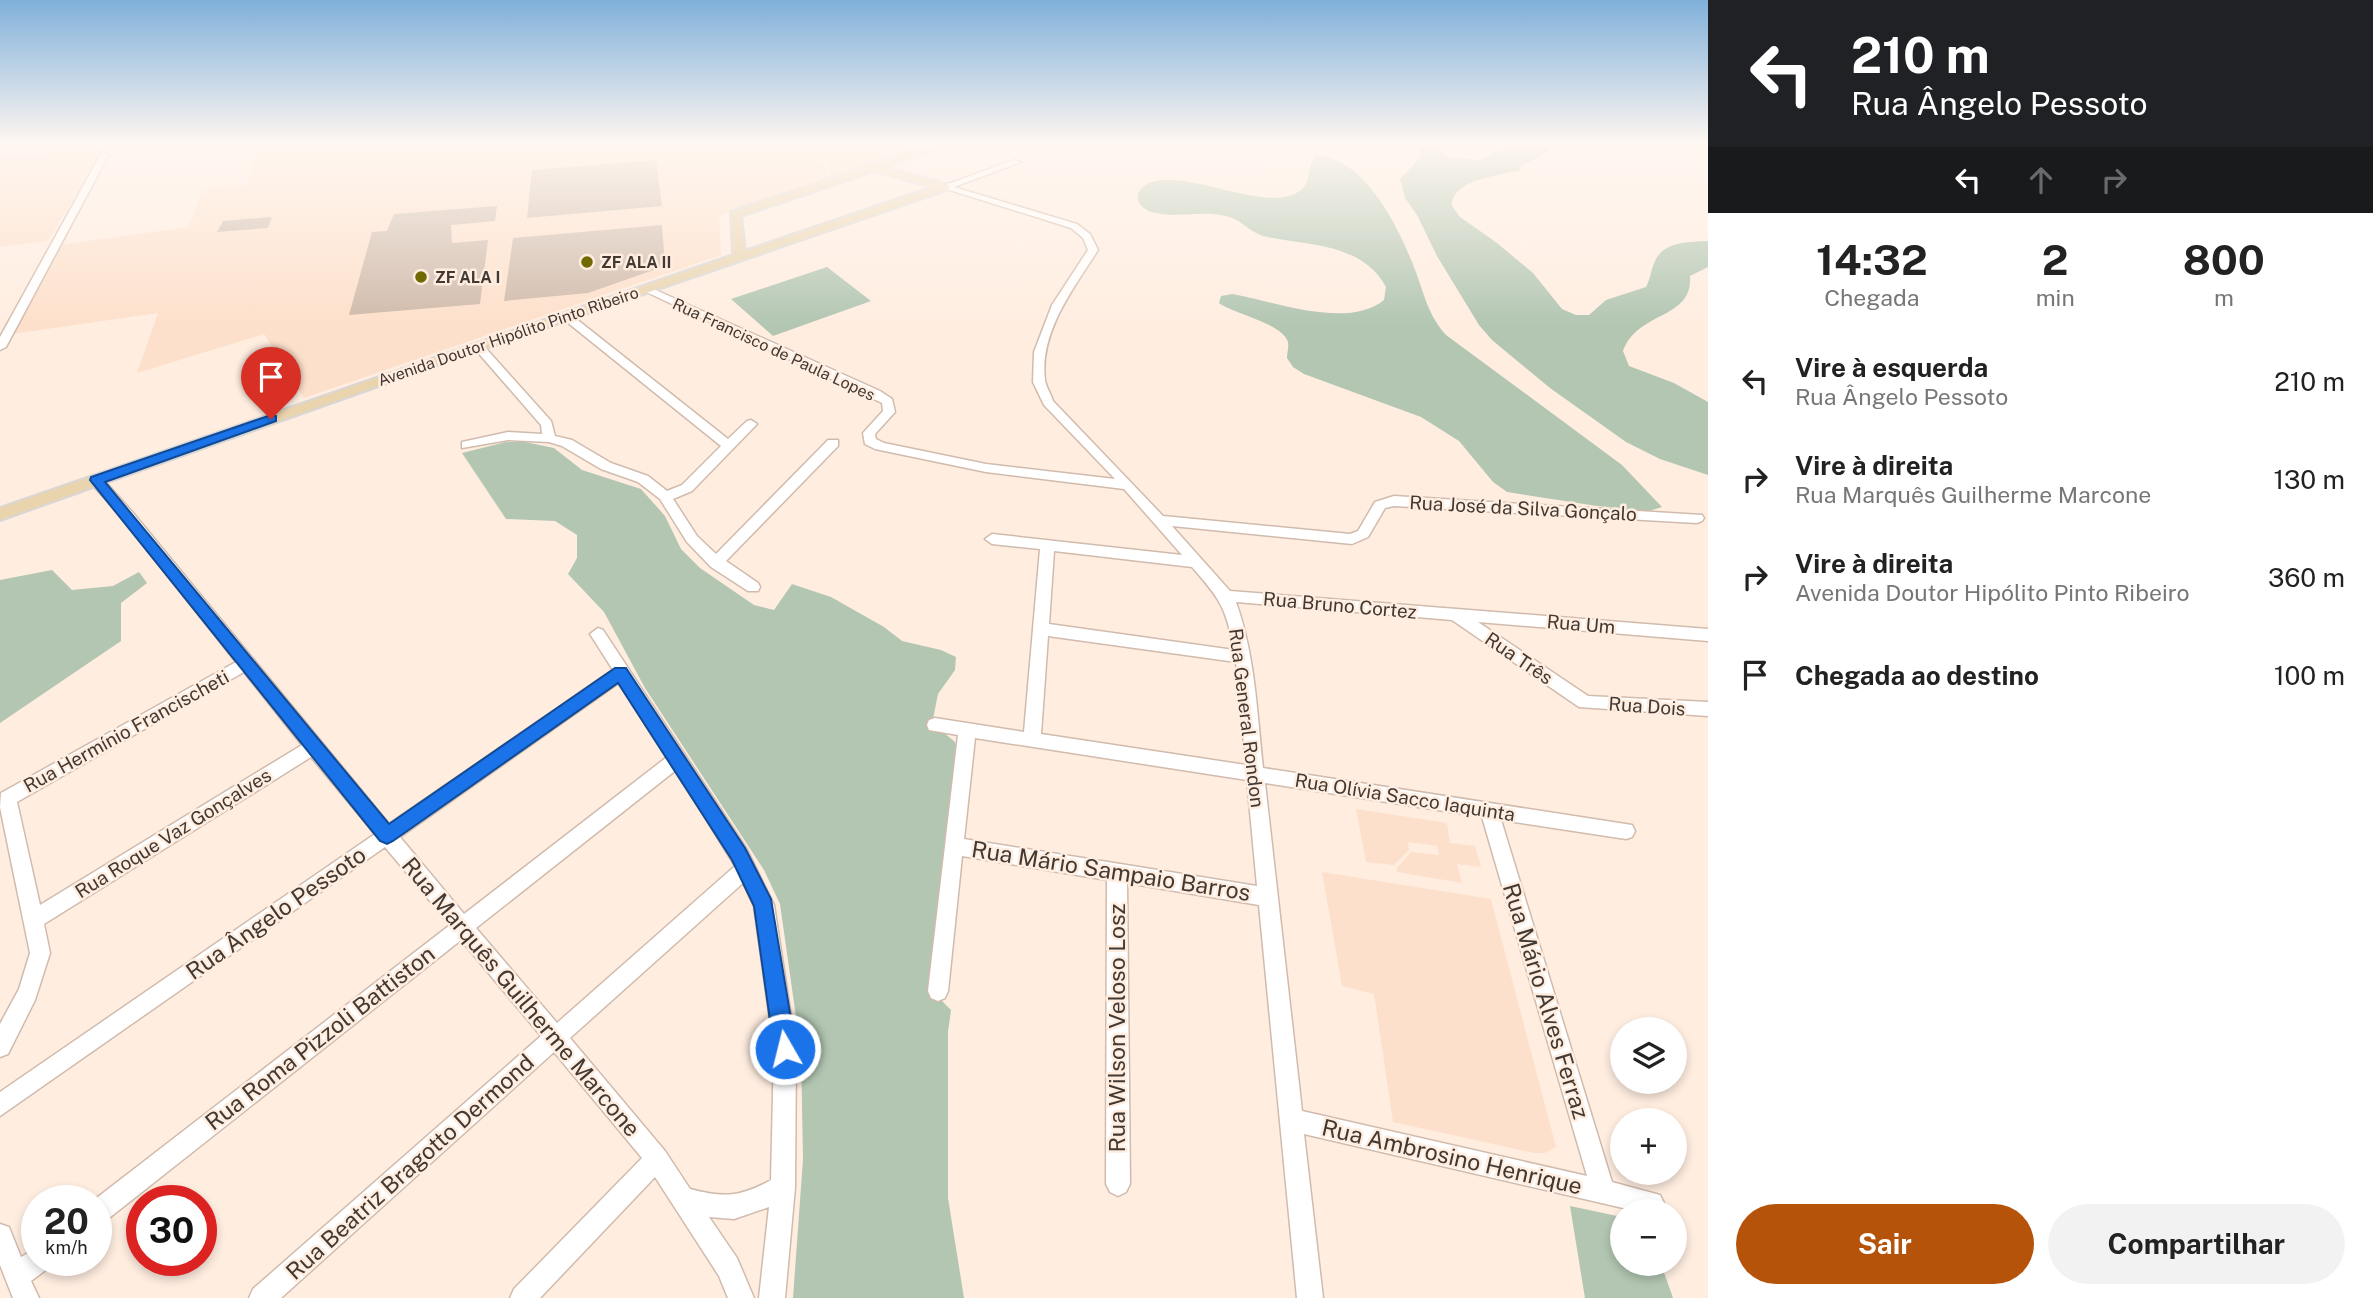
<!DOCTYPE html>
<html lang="pt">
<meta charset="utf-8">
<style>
:root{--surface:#fff;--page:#f2f2f2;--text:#222;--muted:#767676;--accent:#b45309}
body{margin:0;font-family:"Public Sans",sans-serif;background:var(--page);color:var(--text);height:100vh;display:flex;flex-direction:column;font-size:26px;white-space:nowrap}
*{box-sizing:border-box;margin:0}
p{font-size:23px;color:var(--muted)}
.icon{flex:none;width:38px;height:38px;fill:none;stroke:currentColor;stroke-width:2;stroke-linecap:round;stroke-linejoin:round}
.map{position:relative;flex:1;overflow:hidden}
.side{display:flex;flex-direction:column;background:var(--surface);width:665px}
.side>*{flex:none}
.top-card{background:#202124;color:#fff;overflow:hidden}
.fabs{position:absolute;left:1610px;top:1017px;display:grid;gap:14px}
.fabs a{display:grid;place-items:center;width:77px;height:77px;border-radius:50%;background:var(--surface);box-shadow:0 4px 10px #0003;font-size:35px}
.speed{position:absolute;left:21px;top:1185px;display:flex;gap:14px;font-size:35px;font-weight:700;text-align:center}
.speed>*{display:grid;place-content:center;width:91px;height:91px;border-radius:50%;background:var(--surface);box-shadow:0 4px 10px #0003;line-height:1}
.speed small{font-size:18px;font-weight:400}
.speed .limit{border:10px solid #d22;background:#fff;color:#111}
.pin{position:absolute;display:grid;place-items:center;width:60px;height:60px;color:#fff;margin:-72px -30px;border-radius:50% 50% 50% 0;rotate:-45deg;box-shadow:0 0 7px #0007}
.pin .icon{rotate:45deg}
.me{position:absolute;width:77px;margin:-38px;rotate:352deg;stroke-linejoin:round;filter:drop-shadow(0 0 5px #0008)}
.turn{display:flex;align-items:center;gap:24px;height:147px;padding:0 28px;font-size:32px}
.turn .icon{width:91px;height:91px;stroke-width:2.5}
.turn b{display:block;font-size:49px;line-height:60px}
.lanes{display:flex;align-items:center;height:66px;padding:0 28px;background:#0003;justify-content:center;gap:35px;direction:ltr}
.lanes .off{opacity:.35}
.eta{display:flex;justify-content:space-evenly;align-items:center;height:119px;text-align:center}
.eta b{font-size:42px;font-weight:700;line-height:49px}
.primary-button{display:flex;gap:14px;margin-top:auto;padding:14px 28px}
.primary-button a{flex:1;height:80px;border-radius:42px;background:var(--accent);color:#fff;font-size:28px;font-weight:700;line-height:80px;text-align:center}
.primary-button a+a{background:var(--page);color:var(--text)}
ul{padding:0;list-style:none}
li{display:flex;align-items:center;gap:21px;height:98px;padding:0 28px}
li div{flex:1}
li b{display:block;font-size:26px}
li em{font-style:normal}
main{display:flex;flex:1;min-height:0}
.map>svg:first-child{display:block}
.built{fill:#fde0cb}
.green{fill:#b2c6b2}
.building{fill:#cfbaaa}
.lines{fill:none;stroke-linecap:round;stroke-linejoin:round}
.minor-casing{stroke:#d1bbac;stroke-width:3}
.major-casing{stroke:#d9d7d6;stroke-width:4}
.highway-casing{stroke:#d9d7d6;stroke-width:3}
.minor{fill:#fff;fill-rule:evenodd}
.major{fill:#e9d4ae;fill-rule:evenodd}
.highway{fill:#dab878;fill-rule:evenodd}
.route{fill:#1a73e8;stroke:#114b97;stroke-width:2}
.poi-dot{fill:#716800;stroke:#ffede0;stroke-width:2.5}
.labels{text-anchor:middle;stroke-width:5;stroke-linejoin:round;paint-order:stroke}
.far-poi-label{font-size:16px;font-weight:bold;fill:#423933;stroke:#ffede0;text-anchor:start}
.far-street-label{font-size:16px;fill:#423933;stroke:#ffede0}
.street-label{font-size:19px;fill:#423933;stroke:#ffede0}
.near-street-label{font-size:23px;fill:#423933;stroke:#ffede0}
</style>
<main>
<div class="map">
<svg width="1708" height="1298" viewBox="0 0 1708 1298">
<rect width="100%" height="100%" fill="#ffede0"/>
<g class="built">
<path d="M260,144H814L829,177L719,216L721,255L304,398L264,334L137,373L158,313L12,334L59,245L189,227L202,190L247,184Z"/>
<path d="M817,144H929L831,175Z"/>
<path d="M102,150L48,241L0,247V155Z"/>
<path d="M1356,809L1447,823L1450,843L1475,846L1481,867L1457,864L1462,883L1397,872V868L1411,852L1439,855L1437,846L1408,842L1409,850L1394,865L1366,862Z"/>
<path d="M1322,872L1491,899L1556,1147L1545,1153H1534L1393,1122L1374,994L1342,986Z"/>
</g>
<g class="green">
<path d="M1413,144H1437L1446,157L1479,160L1513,144H1554C1546,158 1530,159 1519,168L1522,170C1502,175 1451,179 1452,206L1460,217L1497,243L1533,273L1562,309L1576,315H1589L1606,300L1646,287C1651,278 1651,268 1656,259C1666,241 1690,242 1708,241V267L1690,276C1693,320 1638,310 1623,351L1629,366L1674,383L1708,402V475L1660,459L1626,442L1550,388L1492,340L1479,325L1437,256L1417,215L1405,198L1400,179L1421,157V153Z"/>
<path d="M1315,156C1364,155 1399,228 1414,267C1424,292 1427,314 1446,335L1622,465L1662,507L1649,511L1597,506L1507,492L1493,482L1459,441L1421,417L1304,374L1293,367L1287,358C1287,353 1289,346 1288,342C1282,323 1234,314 1219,303L1221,296L1232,294C1274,301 1347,330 1384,300L1386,287C1362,242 1306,246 1263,236C1249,232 1241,219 1226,216C1201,210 1177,219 1152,212C1142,209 1132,199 1141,189C1167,160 1254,210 1292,195C1315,186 1304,171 1315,156Z"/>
<path d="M827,267L871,301L773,336L731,299Z"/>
<path d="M506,442H525L554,448L582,470L641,489L665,516L681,549L700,568L754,605L774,610L792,584L831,597L884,627L902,641L941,650L956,657L955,670L938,694L931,729L943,732L955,742L957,752L928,987L951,1010L948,1032V1198L964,1298H793L803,1159L801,1052L780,904L764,870L645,688L604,612L568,574L577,558V535L555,521L506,519L462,453Z"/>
<path d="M52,570L72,590L113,586L139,572L147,583L121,603V641L0,723V580Z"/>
<path d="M1570,1206L1622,1217V1264H1661L1673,1298H1585Z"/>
</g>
<g class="building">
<path d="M656,160L662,206L527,218L532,170Z"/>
<path d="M497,206L495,221L451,225L452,243L488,240L480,304L349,315L372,232L387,231L394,214Z"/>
<path d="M272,217L268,228L217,232L223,221Z"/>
<path d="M662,225L665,266L588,293L504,301L513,238Z"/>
</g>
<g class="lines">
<g class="minor-casing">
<g id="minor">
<path d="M102,152L109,154L6,347L0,350V337Z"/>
<path d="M1014,160L1021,162L954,187L1077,224L1090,234L1098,250C1074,288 1039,332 1045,380C1046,387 1051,394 1053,401L1163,516L1350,534L1358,531L1375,502L1394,496L1702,515L1704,518L1702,521L1697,523L1394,506L1385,508L1368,537L1352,544L1172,526L1230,591L1708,629V641L1478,622L1588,696L1708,702V716L1579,707L1452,620L1236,602C1255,655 1257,712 1263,768L1632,825L1635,831L1632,837L1626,839L1501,820L1612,1182L1660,1195L1664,1203L1661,1211H1636L1304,1134L1323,1298H1297L1259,905L1127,883L1130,1184L1126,1192L1118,1196L1110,1192L1106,1184L1107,880L962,856L948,991L945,998L938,1001L931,998L928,991L958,735L929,730L927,725L929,720L935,718L1024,732L1040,549L992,544L985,539L992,534L1182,555L1124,489L986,472L875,449L865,444L863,433L883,411L882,403L640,289L649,287L880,391L892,399L895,412L875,434L876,439L884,443L986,464L1115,479L1044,405L1033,382L1034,352L1052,305L1088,250L1083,238L1071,228L940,187ZM1054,551L1192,567C1220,599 1226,607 1234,650L1049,624ZM1048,636L1236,662L1246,765L1041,734ZM975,738L1247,780L1257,886L964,839ZM1265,783L1482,817L1587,1176L1302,1111Z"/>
<path d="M562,314H570L728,439L747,421L751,420L757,424L692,491L673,499L697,536L716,554L828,440H838V446L726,561L758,583L760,587L758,591H748L711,567L687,542L660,499L638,482L601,469L562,446L549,442L508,440L462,448V442L508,432L542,434L541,425L474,348V344H482L551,421L555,436L572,440L611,463L648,476L667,491L682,485L721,446L562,318Z"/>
<path d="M96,476L101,477L134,514L389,824L613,670L590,634L598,628L603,630L746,848L774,905L796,1049L795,1187L785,1298H759L769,1207L734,1219L709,1217L737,1258L754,1298H728L719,1276L655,1177L540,1298H510L514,1289L642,1158L554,1052L281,1298H249L253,1289L541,1036L461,940L104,1222L96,1226V1200H94L450,925L385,847L0,1116V1092L375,834L311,757L44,924L50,953L35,1000L8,1054L0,1057V1024L19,989L30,953L0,807L1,793L236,662L124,520L91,483L89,480ZM244,672L302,745L40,905L17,802ZM620,682L667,757L464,914L400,837ZM676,770L735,866L557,1023L476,928ZM743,883L754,906L774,1049L771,1180C740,1197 724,1198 690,1189L665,1151L570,1038Z"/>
<path d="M0,1224L9,1227L21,1257L37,1248V1260H50L47,1269L31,1281L39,1298H13L0,1265Z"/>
</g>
</g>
<g class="major-casing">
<path id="major" d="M932,144H948L885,167L949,185V189L463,356L0,520V508L733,255L731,212ZM874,171L933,187L745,251L741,216Z"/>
</g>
<g class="highway-casing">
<path id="highway" d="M0,144H28L22,148L0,149Z"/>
</g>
<use href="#minor" class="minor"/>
<use href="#major" class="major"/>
<use href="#highway" class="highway"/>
</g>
<linearGradient id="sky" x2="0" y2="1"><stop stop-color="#80b0da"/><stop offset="0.44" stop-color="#fff7f1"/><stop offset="1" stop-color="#fff7f1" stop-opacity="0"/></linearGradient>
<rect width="1708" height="326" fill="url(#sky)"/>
<path class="route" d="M271,415L276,416V421L105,482L389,824L615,668H626L745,848L771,899L796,1049L793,1057L785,1060L777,1057L774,1049L754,906L732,860L618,683L393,841L387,844L380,841L90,480L91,477Z"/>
<g class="poi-dot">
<circle cx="587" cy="262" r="7"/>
<circle cx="421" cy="277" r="7"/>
</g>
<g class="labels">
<g class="far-poi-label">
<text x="601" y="268">ZF ALA II</text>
<text x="435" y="283">ZF ALA I</text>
</g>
<g class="far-street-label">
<text transform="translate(508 336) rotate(-19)" y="6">Avenida Doutor Hipólito Pinto Ribeiro</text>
<text transform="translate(774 349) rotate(25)" y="6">Rua Francisco de Paula Lopes</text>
</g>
<g class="street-label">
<text transform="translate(1523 508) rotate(3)" y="7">Rua José da Silva Gonçalo</text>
<text transform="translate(1340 605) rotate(5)" y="7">Rua Bruno Cortez</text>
<text transform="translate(1581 624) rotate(5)" y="7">Rua Um</text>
<text transform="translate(1519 658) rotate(34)" y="7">Rua Três</text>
<text transform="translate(1647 706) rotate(4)" y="7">Rua Dois</text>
<text transform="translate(1247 718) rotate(83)" y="7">Rua General Rondon</text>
<text transform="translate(126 731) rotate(-29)" y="7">Rua Hermínio Francischeti</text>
<text transform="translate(1405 797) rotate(9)" y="7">Rua Olívia Sacco Iaquinta</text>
<text transform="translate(173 833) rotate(-32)" y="7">Rua Roque Vaz Gonçalves</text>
</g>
<g class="near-street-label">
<text transform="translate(1111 871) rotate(9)" y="8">Rua Mário Sampaio Barros</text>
<text transform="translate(276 913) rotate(-35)" y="8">Rua Ângelo Pessoto</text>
<text transform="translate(521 997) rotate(50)" y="8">Rua Marquês Guilherme Marcone</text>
<text transform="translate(1546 1001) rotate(73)" y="8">Rua Mário Alves Ferraz</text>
<text transform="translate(1117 1028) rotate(-90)" y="8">Rua Wilson Veloso Losz</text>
<text transform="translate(320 1038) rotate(-38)" y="8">Rua Roma Pizzoli Battiston</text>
<text transform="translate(1452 1157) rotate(13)" y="8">Rua Ambrosino Henrique</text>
<text transform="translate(410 1167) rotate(-42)" y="8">Rua Beatriz Bragotto Dermond</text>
</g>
</g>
</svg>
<div class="fabs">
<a><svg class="icon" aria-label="layers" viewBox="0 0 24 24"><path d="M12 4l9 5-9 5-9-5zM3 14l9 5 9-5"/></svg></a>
<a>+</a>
<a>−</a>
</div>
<div class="speed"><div>20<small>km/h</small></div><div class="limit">30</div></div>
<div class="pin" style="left:271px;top:419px;background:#d93025"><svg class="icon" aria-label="arrive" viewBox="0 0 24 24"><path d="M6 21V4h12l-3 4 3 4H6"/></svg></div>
<svg class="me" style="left:785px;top:1049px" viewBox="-20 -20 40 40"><circle r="17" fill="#1a73e8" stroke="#fff" stroke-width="3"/><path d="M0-11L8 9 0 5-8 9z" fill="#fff"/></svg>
</div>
<section class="side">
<div class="top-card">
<div class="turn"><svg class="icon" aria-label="left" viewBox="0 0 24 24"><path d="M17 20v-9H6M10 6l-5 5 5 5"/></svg><div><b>210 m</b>Rua Ângelo Pessoto</div></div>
<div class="lanes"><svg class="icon" aria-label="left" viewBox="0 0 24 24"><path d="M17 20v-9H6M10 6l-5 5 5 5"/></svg><svg class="icon off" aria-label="ahead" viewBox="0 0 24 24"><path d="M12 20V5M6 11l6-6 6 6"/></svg><svg class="icon off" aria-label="right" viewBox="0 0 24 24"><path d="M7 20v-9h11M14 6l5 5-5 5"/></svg></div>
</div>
<div class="eta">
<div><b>14:32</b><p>Chegada</p></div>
<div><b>2</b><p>min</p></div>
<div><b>800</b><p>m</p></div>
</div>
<ul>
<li><svg class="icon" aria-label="left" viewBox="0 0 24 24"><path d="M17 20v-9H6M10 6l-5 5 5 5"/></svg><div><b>Vire à esquerda</b><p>Rua Ângelo Pessoto</p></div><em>210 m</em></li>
<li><svg class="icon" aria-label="right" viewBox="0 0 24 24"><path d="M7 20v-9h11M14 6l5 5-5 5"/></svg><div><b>Vire à direita</b><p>Rua Marquês Guilherme Marcone</p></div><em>130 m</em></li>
<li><svg class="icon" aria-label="right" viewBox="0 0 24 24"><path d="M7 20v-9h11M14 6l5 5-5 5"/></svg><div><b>Vire à direita</b><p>Avenida Doutor Hipólito Pinto Ribeiro</p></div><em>360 m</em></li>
<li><svg class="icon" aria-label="arrive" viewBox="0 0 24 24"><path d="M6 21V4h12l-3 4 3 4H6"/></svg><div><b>Chegada ao destino</b></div><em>100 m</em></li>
</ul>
<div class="primary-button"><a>Sair</a><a>Compartilhar</a></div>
</section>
</main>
